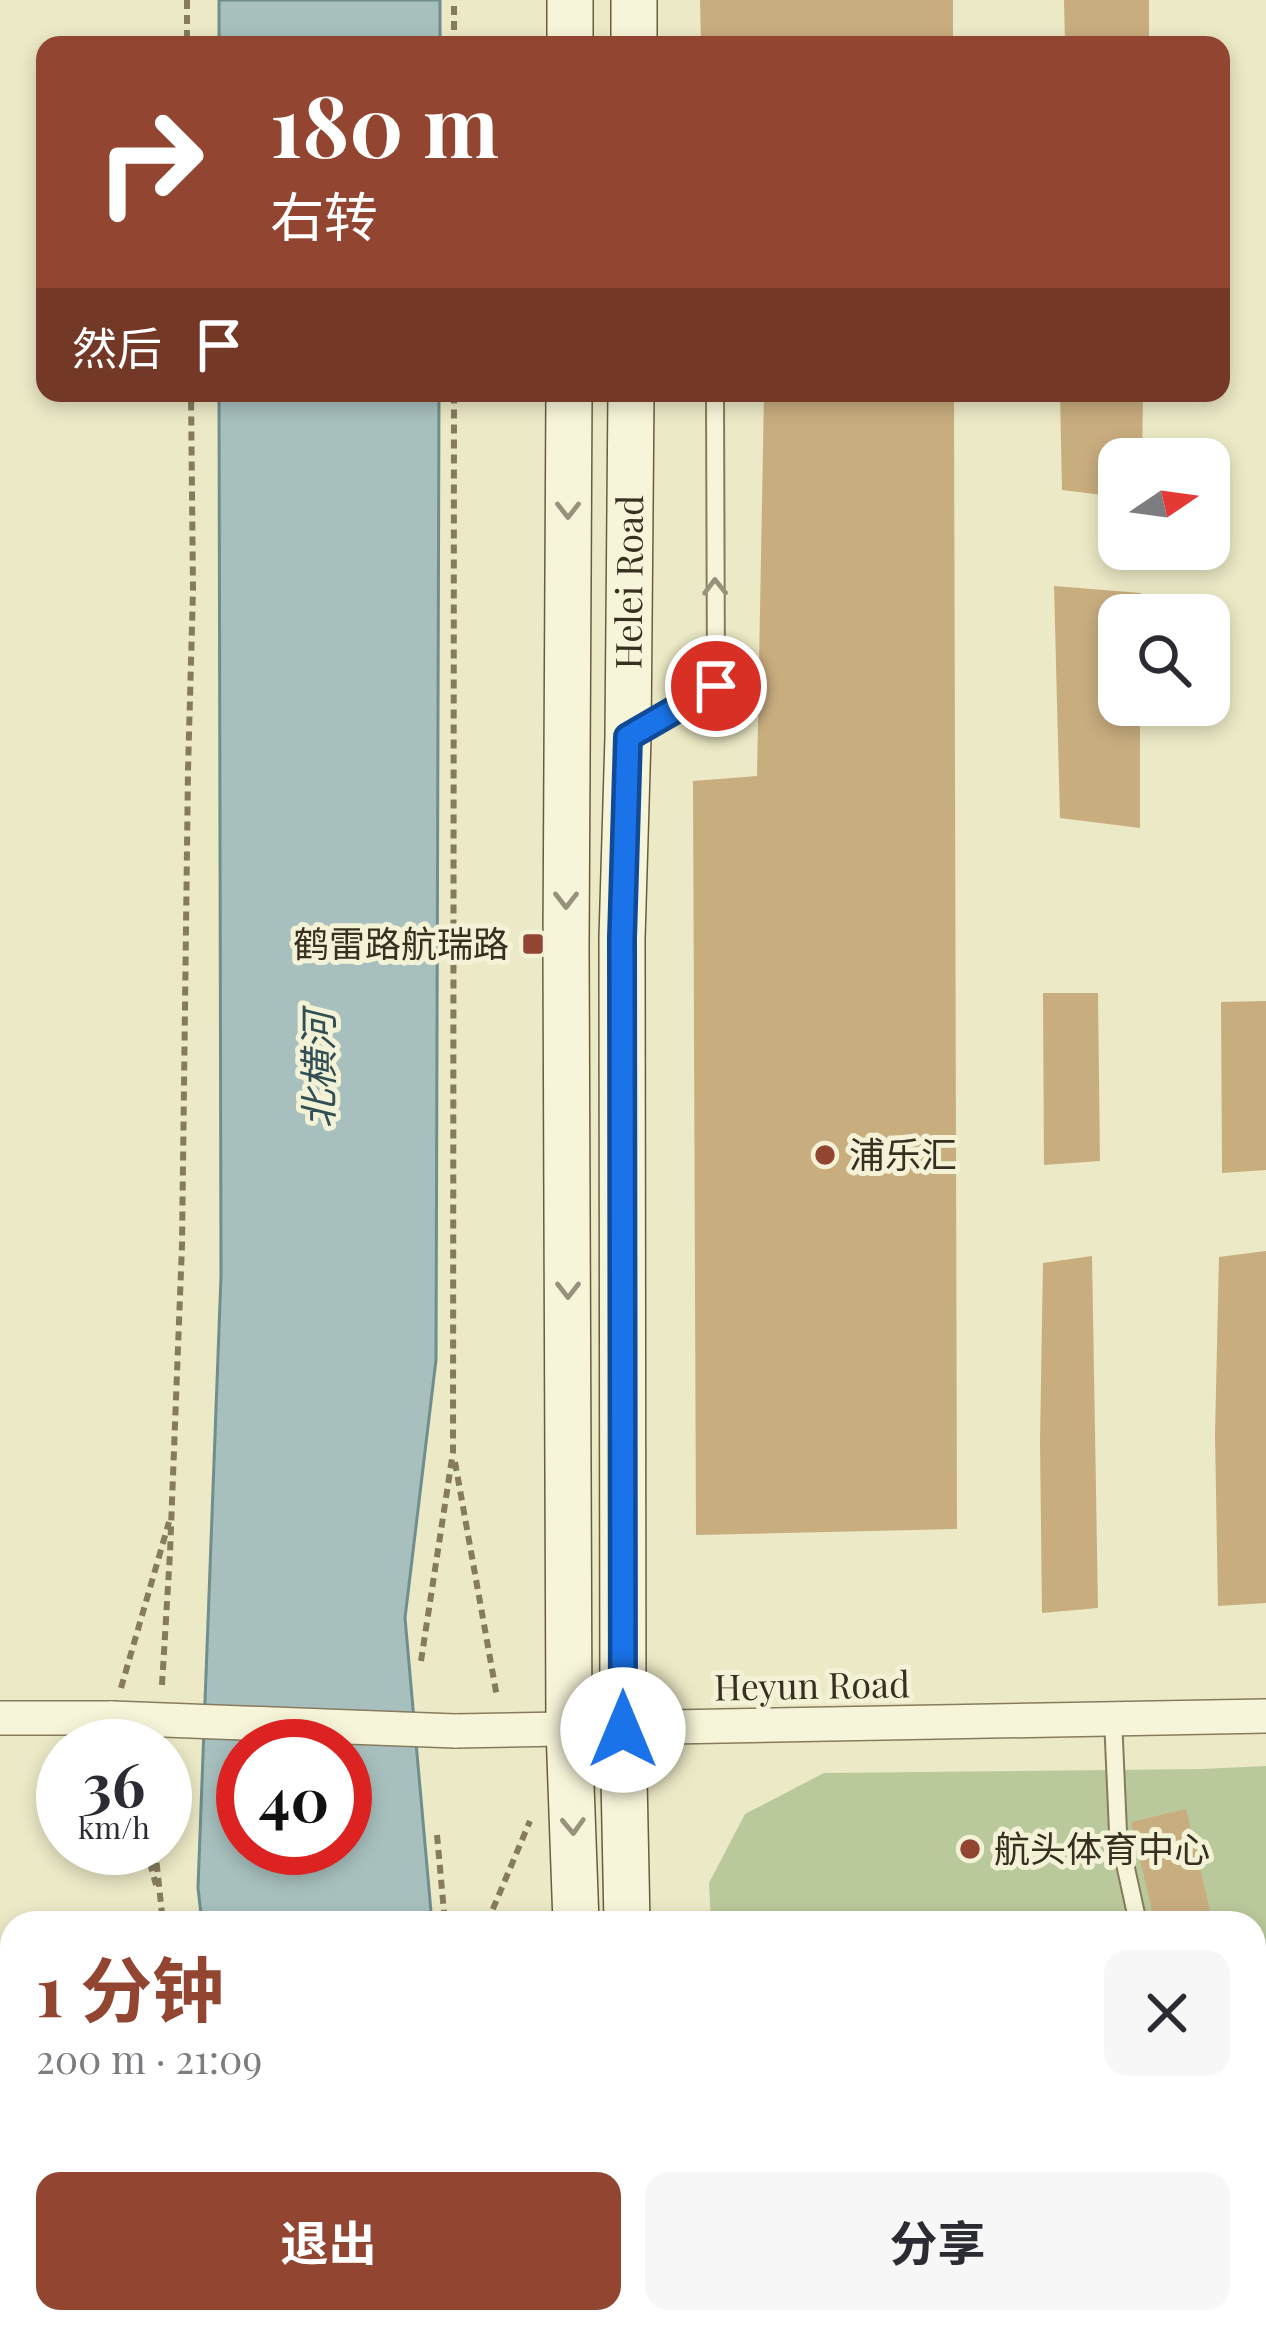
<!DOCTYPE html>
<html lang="zh">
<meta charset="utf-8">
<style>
:root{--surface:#fff;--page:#f7f7f7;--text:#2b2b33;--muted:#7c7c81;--accent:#924631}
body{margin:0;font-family:"Playfair Display","Noto Sans SC",serif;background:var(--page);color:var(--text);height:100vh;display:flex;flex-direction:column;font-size:45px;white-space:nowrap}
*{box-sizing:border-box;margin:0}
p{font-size:39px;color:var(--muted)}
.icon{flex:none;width:66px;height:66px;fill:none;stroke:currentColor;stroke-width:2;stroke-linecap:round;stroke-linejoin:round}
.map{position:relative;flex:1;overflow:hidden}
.drawer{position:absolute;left:0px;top:1911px;width:1266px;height:423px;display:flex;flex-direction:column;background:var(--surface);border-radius:36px 36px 0 0;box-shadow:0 6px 18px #0003}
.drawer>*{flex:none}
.hud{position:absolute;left:36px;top:36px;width:1194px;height:366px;border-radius:24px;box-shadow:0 6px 18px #0003;background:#924631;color:#fff;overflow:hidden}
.needle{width:78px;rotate:77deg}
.buttons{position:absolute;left:1098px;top:438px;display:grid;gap:24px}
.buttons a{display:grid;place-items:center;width:132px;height:132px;border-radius:24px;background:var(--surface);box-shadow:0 6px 18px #0003;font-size:60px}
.speed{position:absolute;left:36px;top:1719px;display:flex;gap:24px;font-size:60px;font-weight:700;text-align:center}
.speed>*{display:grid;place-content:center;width:156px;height:156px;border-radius:50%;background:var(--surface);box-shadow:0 6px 18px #0003;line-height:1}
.speed small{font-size:30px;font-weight:400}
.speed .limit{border:18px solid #d22;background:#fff;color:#111}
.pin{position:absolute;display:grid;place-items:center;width:102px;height:102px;color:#fff;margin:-51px;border:6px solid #fff;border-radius:50%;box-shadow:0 3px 12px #0007}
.me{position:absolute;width:132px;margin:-66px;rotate:0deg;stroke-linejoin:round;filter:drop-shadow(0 0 9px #0008)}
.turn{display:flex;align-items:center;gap:42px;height:252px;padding:0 36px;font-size:54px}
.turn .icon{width:156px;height:156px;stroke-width:2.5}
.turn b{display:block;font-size:84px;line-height:102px}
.then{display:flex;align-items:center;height:114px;padding:0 36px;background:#0003;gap:24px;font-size:45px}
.round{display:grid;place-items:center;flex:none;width:126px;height:126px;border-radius:24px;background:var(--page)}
.headline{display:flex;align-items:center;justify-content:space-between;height:204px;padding:0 36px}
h1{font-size:72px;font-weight:700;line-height:90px;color:var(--accent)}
.cta{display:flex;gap:24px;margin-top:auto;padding:24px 36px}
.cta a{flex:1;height:138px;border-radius:24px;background:var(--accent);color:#fff;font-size:48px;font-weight:700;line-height:138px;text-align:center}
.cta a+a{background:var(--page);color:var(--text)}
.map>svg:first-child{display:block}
.green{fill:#bac99b}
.water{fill:#a7c0be;stroke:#6f8e8d;stroke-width:3;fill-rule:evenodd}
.building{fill:#c8ad7f}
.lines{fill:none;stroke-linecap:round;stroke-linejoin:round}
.lane-casing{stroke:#867c5d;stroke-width:20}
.street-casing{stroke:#867c5d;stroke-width:36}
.secondary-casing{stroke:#685d40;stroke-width:48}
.path{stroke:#867c5d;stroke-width:6;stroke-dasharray:9 6;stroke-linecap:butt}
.lane{stroke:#f7f5d9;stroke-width:16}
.street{stroke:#f7f5d9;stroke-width:33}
.secondary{stroke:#f7f5d9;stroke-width:45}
.street-bridge-casing{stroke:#867c5d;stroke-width:36;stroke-linecap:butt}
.street-bridge{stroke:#f7f5d9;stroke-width:33}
.oneway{stroke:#97927c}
.route-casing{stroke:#114b97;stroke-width:30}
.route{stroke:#1a73e8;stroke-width:21}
.poi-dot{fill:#924631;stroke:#f4f2d6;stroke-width:4.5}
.labels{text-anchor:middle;stroke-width:10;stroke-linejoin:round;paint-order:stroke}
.street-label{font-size:36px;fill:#373020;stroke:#f4f2d6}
.poi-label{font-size:36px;fill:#373020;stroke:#f4f2d6;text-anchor:start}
.water-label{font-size:39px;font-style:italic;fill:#305056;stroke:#f4f2d6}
</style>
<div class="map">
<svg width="1266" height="2332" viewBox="0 0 1266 2332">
<rect width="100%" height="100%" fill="#ece9c6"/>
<path class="green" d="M1266,1766V2332H751L749,2322H1254V1923H711L709,1883L745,1814L824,1773L1201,1769Z"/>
<g class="water">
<rect x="219" y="0" width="221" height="45"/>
<path d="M219,393H439L436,1360L405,1618L432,1923H202L198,1888L221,1276ZM243,1746H345V1848H243Z"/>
<path d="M256,2322H496L498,2332H258Z"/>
</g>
<g class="building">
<path d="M700,0H953V45H701Z"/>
<path d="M1064,0H1149V45H1065Z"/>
<path d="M764,393H954L957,1529L696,1535L693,781L757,776Z"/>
<path d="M1060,393H1143L1142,459H1119V497L1062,490Z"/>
<path d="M1054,586L1141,593V615H1119V705H1140V828L1060,818Z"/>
<path d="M1043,993H1098L1100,1161L1044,1165Z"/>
<path d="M1266,1001V1170L1222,1173L1221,1002Z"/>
<path d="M1266,1251V1603L1218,1606L1215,1435L1219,1257Z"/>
<path d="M1092,1256L1098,1608L1042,1613L1040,1441L1043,1263Z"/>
<path d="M1186,1809L1213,1923H1155L1131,1822Z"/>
</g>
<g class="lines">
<g class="lane-casing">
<g id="lane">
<path d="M634,733L716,686L715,393"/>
<path d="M1113,1718L1118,1832L1138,1923"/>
<path d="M0,2220L12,2296"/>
<path d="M16,2322L18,2332"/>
<path d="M1226,2322L1229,2332"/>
</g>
</g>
<g class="street-casing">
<g id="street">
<path d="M0,1718H112"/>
<path d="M455,1731L1266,1716"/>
</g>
</g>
<g class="secondary-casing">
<g id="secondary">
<path d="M570,45V0"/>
<path d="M634,45V0"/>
<path d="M569,393L566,946L569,1729L576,1923"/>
<path id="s1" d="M627,1923L623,1730L622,938L628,737L631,393"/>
<path d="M623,2322L625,2332"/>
<path d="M669,2322L672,2332"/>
</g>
</g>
<g class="path">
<path d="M187,0V45"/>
<path d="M454,45V0"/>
<path d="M455,1462L497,1697"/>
<path d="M421,1661L453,1452L454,393"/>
<path d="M162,1685L170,1553L182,1245L188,770L193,590L191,393"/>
<path d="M121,1688L169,1522"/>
<path d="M437,1835L445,1923"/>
<path d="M146,1848L156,1885"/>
<path d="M155,1848L163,1923"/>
<path d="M487,1923L530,1821"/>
<path d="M209,2322L211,2332"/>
<path d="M514,2322L516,2332"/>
</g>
<use href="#lane" class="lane"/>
<use href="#street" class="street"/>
<use href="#secondary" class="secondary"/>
<g class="street-bridge-casing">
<path id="street-bridge" d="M112,1718L455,1731"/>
</g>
<use href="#street-bridge" class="street-bridge"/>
</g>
<defs><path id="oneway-chevron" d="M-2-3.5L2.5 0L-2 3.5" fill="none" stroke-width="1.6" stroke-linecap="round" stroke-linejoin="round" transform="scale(3)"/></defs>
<g class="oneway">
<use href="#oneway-chevron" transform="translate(568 510) rotate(90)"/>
<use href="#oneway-chevron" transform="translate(715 587) rotate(-91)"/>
<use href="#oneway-chevron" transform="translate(566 900) rotate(90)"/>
<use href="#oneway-chevron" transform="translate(568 1290) rotate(90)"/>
<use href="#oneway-chevron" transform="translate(573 1826) rotate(88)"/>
</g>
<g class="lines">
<g class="route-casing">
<path id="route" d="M623,1730L622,938L628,737L716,686"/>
</g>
<use href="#route" class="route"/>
</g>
<g class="poi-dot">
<rect x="521" y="932" width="24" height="24" rx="6"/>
<circle cx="825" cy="1155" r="12"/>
<circle cx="970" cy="1849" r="12"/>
</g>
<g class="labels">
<g class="street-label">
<text dy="13" stroke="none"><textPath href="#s1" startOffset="1341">Helei Road</textPath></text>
<text transform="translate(812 1686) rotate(-1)" y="13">Heyun Road</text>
</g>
<g class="poi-label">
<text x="509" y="957" text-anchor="end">鹤雷路航瑞路</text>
<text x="849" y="1168">浦乐汇</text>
<text x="994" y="1862">航头体育中心</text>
</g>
<g class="water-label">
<text transform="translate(319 1070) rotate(-90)" y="14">北横河</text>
</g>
</g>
</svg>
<div class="buttons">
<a><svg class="needle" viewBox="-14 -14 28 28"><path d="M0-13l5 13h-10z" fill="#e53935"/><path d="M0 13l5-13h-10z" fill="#7c7c81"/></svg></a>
<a><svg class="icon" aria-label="search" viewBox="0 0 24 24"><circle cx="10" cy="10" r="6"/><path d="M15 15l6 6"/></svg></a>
</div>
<div class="speed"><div>36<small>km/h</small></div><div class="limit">40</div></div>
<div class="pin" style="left:716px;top:686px;background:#d93025"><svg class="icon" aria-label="arrive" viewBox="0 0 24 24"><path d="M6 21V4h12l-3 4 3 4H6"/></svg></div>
<svg class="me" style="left:623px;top:1730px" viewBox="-20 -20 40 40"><circle r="19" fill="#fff"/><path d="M0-13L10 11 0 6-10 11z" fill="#1a73e8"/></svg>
<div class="hud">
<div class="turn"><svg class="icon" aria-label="right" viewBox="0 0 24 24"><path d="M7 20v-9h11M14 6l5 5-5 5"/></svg><div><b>180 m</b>右转</div></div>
<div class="then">然后<svg class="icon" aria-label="arrive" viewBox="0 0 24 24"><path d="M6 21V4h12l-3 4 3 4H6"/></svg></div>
</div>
<section class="drawer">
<div class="headline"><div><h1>1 分钟</h1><p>200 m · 21:09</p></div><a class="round"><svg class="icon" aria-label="close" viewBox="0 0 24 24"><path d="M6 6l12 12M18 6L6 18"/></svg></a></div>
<div class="cta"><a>退出</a><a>分享</a></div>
</section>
</div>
